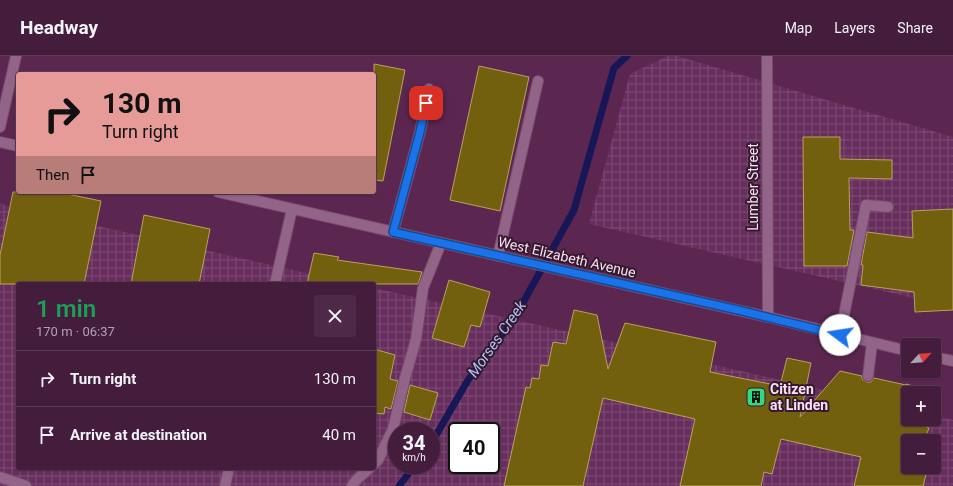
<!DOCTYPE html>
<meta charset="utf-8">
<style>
:root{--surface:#441d3d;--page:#4e2a48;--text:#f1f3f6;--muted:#afa2b0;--line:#5c3b57}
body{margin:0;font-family:Roboto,sans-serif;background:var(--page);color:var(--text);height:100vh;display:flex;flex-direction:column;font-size:15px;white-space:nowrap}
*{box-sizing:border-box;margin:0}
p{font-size:13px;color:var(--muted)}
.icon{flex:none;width:22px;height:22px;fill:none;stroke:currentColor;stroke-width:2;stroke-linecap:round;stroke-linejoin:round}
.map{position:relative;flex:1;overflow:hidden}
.side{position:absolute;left:16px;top:226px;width:360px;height:188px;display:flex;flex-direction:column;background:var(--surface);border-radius:4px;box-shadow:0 1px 3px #0004,0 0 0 1px var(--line)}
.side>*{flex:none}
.top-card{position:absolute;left:16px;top:16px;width:360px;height:122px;border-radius:4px;box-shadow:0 1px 3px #0004,0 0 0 1px var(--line);background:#e69b98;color:#111;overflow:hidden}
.needle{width:26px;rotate:64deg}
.tools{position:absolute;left:901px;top:282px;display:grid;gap:8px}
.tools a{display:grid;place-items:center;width:40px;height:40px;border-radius:4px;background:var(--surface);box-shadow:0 1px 3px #0004,0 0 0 1px var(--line);font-size:20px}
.speed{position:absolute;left:388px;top:366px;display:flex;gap:8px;font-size:20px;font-weight:700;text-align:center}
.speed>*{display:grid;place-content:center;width:52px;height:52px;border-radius:50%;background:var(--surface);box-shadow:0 1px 3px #0004,0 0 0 1px var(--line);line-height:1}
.speed small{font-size:10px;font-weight:400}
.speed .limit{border:2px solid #111;border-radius:6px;background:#fff;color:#111}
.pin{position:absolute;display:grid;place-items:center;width:34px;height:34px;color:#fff;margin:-17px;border-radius:8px;box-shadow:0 2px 6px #0006}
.me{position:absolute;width:44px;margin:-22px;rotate:284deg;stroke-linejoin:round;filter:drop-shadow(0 0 3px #0008)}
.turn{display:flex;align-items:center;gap:14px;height:84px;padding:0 20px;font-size:18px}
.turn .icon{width:52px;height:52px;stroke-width:2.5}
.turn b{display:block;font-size:28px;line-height:34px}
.then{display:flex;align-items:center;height:38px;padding:0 20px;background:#0003;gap:8px;font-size:15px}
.round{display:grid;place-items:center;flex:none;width:42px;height:42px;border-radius:4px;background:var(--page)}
.head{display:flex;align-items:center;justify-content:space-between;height:68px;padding:0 20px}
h1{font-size:24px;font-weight:600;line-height:30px;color:#1e9e55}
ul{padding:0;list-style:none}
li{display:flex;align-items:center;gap:12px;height:56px;padding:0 20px;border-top:1px solid var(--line)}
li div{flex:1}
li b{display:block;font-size:15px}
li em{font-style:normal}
header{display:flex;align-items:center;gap:24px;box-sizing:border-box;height:56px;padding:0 20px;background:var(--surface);border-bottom:1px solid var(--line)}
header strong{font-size:19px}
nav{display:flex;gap:22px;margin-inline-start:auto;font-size:14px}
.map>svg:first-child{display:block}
.industrial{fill:url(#industrial-grid);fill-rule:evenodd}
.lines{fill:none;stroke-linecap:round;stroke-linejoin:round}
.stream{stroke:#171758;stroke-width:7}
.building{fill:#72600e;stroke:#b7a35b}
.minor-casing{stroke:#79486f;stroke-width:12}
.minor{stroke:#926488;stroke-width:10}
.route-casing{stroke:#114b97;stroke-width:10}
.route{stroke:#1a73e8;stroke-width:7}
.labels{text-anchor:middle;stroke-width:4;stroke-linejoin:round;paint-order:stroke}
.street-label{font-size:14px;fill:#ffdef7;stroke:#331b2e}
.poi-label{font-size:14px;font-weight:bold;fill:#ffdef7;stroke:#331b2e;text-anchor:start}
.water-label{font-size:15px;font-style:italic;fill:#b3c0fc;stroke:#331b2e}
</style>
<header>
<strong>Headway</strong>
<nav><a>Map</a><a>Layers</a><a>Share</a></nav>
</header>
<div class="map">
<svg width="953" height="430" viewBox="0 0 953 430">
<defs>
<pattern id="industrial-grid" width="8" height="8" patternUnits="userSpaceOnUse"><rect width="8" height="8" fill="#682f5e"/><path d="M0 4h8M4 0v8" fill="none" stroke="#7f4d76"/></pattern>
</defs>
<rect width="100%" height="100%" fill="#5b2751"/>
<g class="industrial">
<path d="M668,0H677L953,81V251L589,168L630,18Z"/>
<path d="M0,148L355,228H18V412H374V232L908,353V363H934V359L953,364V430H0ZM397,375H431V409H397ZM457,375H491V409H457ZM908,385H934V411H908Z"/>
</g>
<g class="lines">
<g class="stream">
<path d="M431,388L468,324L514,263L574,154L614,12L627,0"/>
<path d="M399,430L415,409"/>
</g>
</g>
<g class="building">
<path d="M374,8L405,14L383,125L374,124Z"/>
<path d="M479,10L529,21L500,155L450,144Z"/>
<path d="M803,81H840V103L892,104V123L849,122L850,174H854L847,210H804Z"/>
<path d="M13,136H58L101,145L84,228H0V199Z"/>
<path d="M953,153V254L915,256L914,236L861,229L863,209H861L867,176L913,182L912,155Z"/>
<path d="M144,159L210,173L199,228H131Z"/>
<path d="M314,197L339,201L337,204L422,216L418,228H307Z"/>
<path d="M449,224L490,236L480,271L471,269L464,291L432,282Z"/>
<path d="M574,254L597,259L608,313L625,267L716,286L710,316L780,330L787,302L811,307L800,361L840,315L862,320V323L867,326H871L874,322L906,329V328L931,335L930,337H908V363H924L922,369L929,372L926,380L929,382L928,385H908V411H928L923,430H854L861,401L781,383L772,418L764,416L761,430H680L695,363L603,342L583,430H504L526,331L530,332L532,322L539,323L541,309L548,310L553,286L566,288Z"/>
<path d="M374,293L395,299L390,323L398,325L391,353L385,351L384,358L374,357Z"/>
<path d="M410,329L438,337L430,364L404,356Z"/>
</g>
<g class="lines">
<g class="minor-casing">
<g id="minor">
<path d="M767,0L768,261"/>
<path d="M0,71L16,0"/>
<path d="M0,86L18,90"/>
<path d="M218,136L768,261L908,295"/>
<path d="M393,176L420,76L429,33"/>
<path d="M498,200L538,25"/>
<path d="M275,228L292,153"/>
<path d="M840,279L866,149L888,151"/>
<path d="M934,301L953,305"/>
<path d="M868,320L872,287"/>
<path d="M374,408L378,404L393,373L405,322L416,283L423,232L441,187"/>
<path d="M0,421L26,430"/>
<path d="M225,430L229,412"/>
<path d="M352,430L357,423L370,412"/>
</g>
</g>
<use href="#minor" class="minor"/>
</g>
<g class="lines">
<g class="route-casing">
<path id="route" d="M426,47L420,76L393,176L738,254L840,279"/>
</g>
<use href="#route" class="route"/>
</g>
<defs>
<g id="building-square" transform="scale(1)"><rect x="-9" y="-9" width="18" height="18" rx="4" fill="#32d882" stroke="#331b2e"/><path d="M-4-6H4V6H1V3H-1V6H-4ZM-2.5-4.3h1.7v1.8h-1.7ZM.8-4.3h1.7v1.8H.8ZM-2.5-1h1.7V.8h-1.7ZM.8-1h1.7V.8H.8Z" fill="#111"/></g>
</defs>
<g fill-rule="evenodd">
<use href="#building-square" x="756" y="341"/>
</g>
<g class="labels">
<g class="street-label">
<text transform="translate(753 131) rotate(-90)" y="5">Lumber Street</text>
<text transform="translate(567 201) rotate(13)" y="5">West Elizabeth Avenue</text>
</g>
<g class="poi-label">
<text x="770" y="338">Citizen<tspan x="770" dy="16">at Linden</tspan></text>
</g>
<g class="water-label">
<text transform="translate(497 283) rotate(-55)" y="5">Morses Creek</text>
</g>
</g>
</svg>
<div class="tools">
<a><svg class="needle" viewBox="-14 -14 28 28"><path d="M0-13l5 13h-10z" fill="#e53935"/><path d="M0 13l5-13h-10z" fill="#afa2b0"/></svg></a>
<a>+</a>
<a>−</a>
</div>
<div class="speed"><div>34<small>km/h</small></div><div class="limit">40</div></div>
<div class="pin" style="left:426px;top:47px;background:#d93025"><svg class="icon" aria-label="arrive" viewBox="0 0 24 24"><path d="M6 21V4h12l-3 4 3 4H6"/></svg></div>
<svg class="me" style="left:840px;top:279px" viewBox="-20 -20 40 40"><circle r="19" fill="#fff"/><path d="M0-13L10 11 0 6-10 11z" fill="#1a73e8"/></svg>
<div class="top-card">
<div class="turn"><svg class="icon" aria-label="right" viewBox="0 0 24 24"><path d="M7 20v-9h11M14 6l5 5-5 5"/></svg><div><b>130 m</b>Turn right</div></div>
<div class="then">Then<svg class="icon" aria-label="arrive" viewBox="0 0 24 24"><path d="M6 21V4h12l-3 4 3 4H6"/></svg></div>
</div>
<section class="side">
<div class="head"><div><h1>1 min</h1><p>170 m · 06:37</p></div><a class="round"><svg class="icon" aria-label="close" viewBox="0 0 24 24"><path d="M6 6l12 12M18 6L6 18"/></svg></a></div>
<ul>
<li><svg class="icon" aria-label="right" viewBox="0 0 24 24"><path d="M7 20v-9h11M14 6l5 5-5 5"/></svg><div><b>Turn right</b></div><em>130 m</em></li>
<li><svg class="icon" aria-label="arrive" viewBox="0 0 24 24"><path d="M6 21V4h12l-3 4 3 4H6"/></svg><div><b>Arrive at destination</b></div><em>40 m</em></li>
</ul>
</section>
</div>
